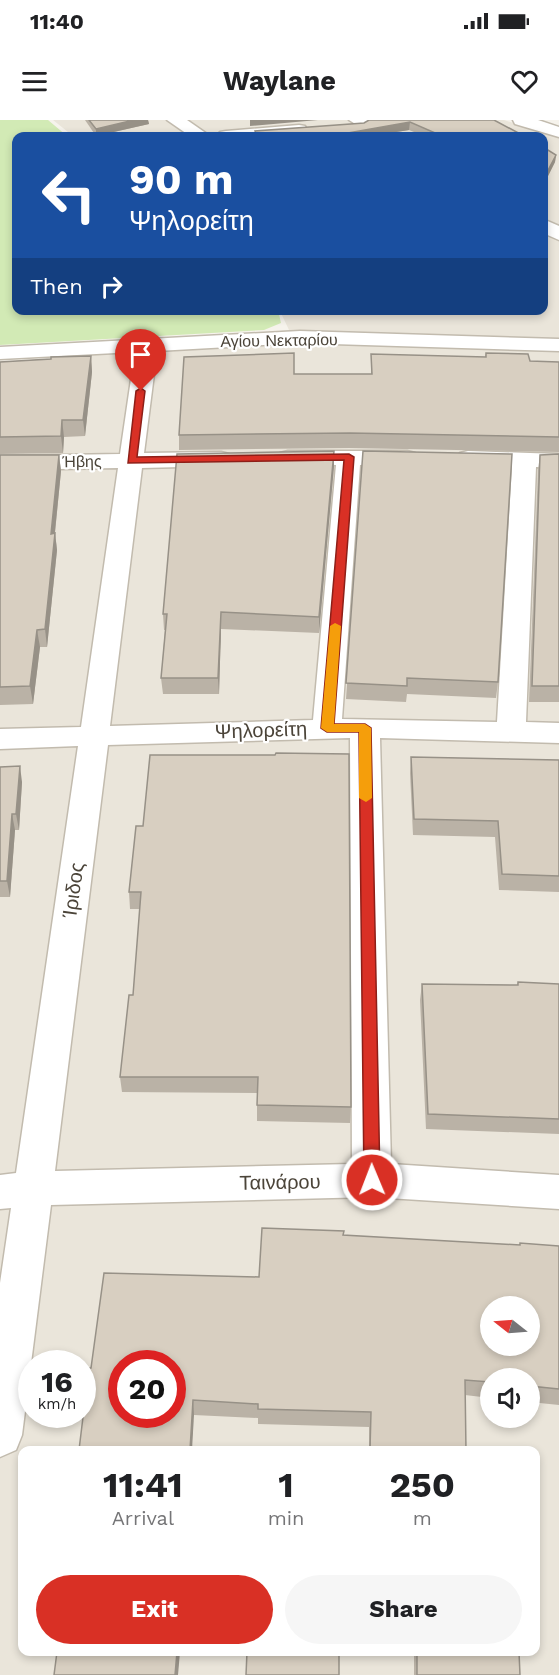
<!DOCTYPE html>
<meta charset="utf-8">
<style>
:root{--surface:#fff;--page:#f6f6f6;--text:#202124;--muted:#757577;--accent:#d93025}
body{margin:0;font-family:"Work Sans",sans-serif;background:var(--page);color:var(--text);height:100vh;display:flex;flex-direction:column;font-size:22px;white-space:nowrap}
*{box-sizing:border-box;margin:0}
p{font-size:20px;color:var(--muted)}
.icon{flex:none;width:33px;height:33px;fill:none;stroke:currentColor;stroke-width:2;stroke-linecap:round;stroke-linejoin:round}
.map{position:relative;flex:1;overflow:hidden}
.side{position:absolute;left:18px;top:1326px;width:522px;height:210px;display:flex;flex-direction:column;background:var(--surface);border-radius:12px;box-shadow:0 3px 9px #0003}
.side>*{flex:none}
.guide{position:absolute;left:12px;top:12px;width:536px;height:183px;border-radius:12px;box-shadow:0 3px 9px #0003;background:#1a4fa0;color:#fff;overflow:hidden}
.needle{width:39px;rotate:287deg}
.buttons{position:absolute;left:480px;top:1176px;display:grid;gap:12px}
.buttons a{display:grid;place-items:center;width:60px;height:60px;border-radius:50%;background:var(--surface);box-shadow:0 3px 9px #0003;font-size:30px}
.speed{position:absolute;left:18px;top:1230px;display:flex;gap:12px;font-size:30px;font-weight:700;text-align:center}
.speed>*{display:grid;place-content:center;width:78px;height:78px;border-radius:50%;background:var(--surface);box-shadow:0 3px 9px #0003;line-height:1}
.speed small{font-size:15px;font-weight:400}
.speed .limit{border:9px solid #d22;background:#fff;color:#111}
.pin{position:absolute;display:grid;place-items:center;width:51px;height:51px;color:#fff;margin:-62px -26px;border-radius:50% 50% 50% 0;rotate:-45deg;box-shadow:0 0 6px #0007}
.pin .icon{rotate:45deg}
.me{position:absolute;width:66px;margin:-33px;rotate:359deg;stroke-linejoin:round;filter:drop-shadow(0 0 4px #0008)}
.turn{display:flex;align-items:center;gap:21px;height:126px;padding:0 18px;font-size:27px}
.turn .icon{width:78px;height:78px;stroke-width:2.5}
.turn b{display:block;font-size:42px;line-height:51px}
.then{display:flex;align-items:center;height:57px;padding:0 18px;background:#0003;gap:12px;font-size:22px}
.eta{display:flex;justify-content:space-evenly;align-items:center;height:102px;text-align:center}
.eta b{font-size:36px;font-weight:700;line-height:42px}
.primary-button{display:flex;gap:12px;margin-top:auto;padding:12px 18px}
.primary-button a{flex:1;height:69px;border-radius:36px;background:var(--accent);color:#fff;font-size:24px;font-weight:700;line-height:69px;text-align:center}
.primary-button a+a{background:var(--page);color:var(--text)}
.status{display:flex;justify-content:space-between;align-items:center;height:42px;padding:0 30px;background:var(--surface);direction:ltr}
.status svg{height:16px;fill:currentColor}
header{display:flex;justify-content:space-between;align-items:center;height:78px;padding:0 18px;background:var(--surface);font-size:27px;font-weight:700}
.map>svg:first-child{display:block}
.residential{fill:#eae5da;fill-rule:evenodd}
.green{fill:#d2eab5}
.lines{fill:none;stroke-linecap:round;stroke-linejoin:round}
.minor-casing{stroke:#c2bbae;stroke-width:3}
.minor{fill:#fff;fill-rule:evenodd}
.wall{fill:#bab2a6}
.shaded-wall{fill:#979187}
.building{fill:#d8cfc1;stroke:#979187;stroke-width:1.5;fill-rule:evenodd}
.route{fill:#d93025;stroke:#8d1f18;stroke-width:1.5}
.slow{fill:#f59e0b}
.labels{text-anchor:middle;stroke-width:4.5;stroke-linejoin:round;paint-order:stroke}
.far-street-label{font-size:16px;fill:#4b4439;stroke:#fff}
.street-label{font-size:20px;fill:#4b4439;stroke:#fff}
</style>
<div class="status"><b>11:40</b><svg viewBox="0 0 49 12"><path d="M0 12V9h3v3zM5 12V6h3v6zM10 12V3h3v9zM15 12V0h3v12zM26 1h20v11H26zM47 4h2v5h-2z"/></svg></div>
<header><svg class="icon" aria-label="menu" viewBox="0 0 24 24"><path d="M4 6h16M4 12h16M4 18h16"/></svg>Waylane<svg class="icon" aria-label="heart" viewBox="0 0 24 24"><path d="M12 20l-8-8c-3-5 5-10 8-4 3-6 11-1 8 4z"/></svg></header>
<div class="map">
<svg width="559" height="1555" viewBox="0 0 559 1555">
<rect width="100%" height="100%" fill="#f6f3ec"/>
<path class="residential" d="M53,0H504L559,18V1555H0V241L64,238L289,210L280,191L543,190V16H73ZM490,1186H530V1226H490ZM32,1244H82V1294H32ZM122,1244H172V1294H122ZM490,1258H530V1298H490ZM22,1330H536V1532H22Z"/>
<path class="green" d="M0,0H48L67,16H16V190H278L281,203L264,210L0,225Z"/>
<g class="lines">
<g class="minor-casing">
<g id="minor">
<path d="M167,0H187L210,16H190Z"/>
<path d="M349,0H370L396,16H375Z"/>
<path d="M513,0H538L559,7V17L515,4Z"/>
<path d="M299,5L305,6L307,10L305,14L282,16H217L220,12L226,11Z"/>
<path d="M543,99L559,106V120L543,113Z"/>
<path d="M300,211L559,219V231L300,223L157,231L144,333L221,332L229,334L233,339L229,344L221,346L142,348L110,606L313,600L336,345L280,343L276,338L280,333L288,331H407L415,333L419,338L415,343L360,345L342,599L497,602L512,347L460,343L456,338L460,333L468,331L559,334V348L536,347L526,602L559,603V623L380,618L391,1044L559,1055V1089L372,1077L51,1085L22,1315L16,1330L0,1337V1163L11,1088L0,1089V1055L16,1053L78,626L0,629V609L81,607L118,348L0,350V336L120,334L135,232L0,239V227ZM350,618L352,1044L55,1051L108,625Z"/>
</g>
</g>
<use href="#minor" class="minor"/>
</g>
<g class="wall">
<path d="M85,0H148L149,4L96,16Z"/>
<path d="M494,0L524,16H424L409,10L371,16H255V11L364,3Z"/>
<path d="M543,27L556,35L555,42L544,64L543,63Z"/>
<path d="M486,233L530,241L559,242V332L349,328L179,330V315L294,254H371V234L485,237Z"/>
<path d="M91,236L92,252L85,316L64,317L63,333L0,334V242Z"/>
<path d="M363,331L498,562L496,578L407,574L406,582L346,579Z"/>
<path d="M559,334V582H529L538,350L540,335Z"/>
<path d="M0,335H59L61,351L55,413L57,430L47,527H40L33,584L0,585Z"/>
<path d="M334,346L319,513L221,509L219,574H163L161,558L165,510H164L163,494Z"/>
<path d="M411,637L559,640V772L499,770L495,717L413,715L410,653Z"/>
<path d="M0,647L22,662L19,710H15L10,777H0Z"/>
<path d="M136,706L351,987L350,1003L257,1001V973L122,972L120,957L133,875L140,789H130L129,772Z"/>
<path d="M518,862L559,864V1014L426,1009L420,880L422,864L517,865Z"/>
<path d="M343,1115L519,1125L559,1126V1285L530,1282V1258H490V1278L465,1275L466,1330H369V1307L258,1304V1298L194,1295L91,1248L259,1157Z"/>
<path d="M414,1532H519L520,1555H414Z"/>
</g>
<g class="shaded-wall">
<path d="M134,0H148L149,4L96,16V9Z"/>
<path d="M250,0H318L250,6Z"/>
<path d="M410,2L409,10L371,16H331Z"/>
<path d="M556,35L555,42L544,64L545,56Z"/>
<path d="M91,236L92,252L85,316L83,300Z"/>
<path d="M62,300L64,317L63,333L61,316Z"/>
<path d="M334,331V346L319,513V497Z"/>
<path d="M59,335L61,351L53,431L51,414Z"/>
<path d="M55,413L57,430L47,527L45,509Z"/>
<path d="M221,492V509L219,574L218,558Z"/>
<path d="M37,510L40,527L33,584L30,566Z"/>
<path d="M20,646L22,662L19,710L16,694Z"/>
<path d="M12,694L15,710L10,777L7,761Z"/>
<path d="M193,1280L194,1295L192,1330H190Z"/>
<path d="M177,1532H180L178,1555H175Z"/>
</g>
<g class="building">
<path d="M89,0H134L96,9Z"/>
<path d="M369,0H494L524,16H442L410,2L331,16H257L255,11L364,3Z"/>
<path d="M543,27L556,35L545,56L543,55Z"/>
<path d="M294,233V254H372L371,234L486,237V233L528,234L530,241L559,242V317L350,313L179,315L184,237Z"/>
<path d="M91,236L83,300H62L61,316L0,317V242L51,239V237Z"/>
<path d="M334,331L319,497L221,492L218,558H161L167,494H163L177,334Z"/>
<path d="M363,331L512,334L498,562L407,558V566L346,563Z"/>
<path d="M559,334V566H532L540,335Z"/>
<path d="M0,335H59L51,414L55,413L45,509L37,510L30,566L0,567Z"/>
<path d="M276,633L349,634L351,987L257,985L258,957H120L129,875H133L141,772H129L136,706H143L150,635H275Z"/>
<path d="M411,637L559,640V756L502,754L498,701L414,699Z"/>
<path d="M20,646L16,694H12L7,761H0V647Z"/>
<path d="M518,862L559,864V999L428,994L422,864L518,865Z"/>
<path d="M262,1108L344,1111L343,1115L520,1125V1123L559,1126V1269L530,1266V1258H490V1262L465,1260L466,1330H370L371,1292L258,1289V1284L193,1280L190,1330H79L89,1248H91L104,1153L259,1157ZM490,1186H530V1226H490ZM122,1244H172V1294H122Z"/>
<path d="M57,1532H177L175,1555H54Z"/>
<path d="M247,1532H339V1555H246Z"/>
<path d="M417,1532H519L520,1555H417Z"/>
</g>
<path class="route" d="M141,268L145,271L137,337L349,334L354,337L334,604H365L371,608L380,1060L377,1065L372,1067L366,1065L364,1060L359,612H327L321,608L344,340L128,343L136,271Z"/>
<path class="slow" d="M335,503L341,506L334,604H365L371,608L372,678L366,682L359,678V612H327L321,608L330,506Z"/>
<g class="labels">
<g class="far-street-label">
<text transform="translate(279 220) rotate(-1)" y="6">Αγίου Νεκταρίου</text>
<text transform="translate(82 341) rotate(-1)" y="6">Ήβης</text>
</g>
<g class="street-label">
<text transform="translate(261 610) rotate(-2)" y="7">Ψηλορείτη</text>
<text transform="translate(73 770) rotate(-82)" y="7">Ίριδος</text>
<text transform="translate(280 1062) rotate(-1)" y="7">Ταινάρου</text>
</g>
</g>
</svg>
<div class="buttons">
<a><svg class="needle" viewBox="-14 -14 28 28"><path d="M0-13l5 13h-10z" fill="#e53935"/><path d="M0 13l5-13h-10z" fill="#757577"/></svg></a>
<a><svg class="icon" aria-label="sound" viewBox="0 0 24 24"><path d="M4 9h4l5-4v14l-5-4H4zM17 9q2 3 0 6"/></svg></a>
</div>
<div class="speed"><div>16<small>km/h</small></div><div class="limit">20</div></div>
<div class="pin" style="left:141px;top:271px;background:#d93025"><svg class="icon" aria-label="arrive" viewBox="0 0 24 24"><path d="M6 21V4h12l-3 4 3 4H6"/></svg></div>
<svg class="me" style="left:372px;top:1060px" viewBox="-20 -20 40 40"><circle r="17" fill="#d93025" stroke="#fff" stroke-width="3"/><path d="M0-11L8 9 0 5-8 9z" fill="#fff"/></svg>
<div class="guide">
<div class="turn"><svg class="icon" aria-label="left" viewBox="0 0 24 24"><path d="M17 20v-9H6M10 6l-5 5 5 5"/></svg><div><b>90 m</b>Ψηλορείτη</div></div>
<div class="then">Then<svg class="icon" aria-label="right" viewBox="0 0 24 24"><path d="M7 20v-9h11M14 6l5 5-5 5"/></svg></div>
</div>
<section class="side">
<div class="eta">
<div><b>11:41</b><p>Arrival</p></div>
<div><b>1</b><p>min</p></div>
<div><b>250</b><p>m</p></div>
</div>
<div class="primary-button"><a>Exit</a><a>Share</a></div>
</section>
</div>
